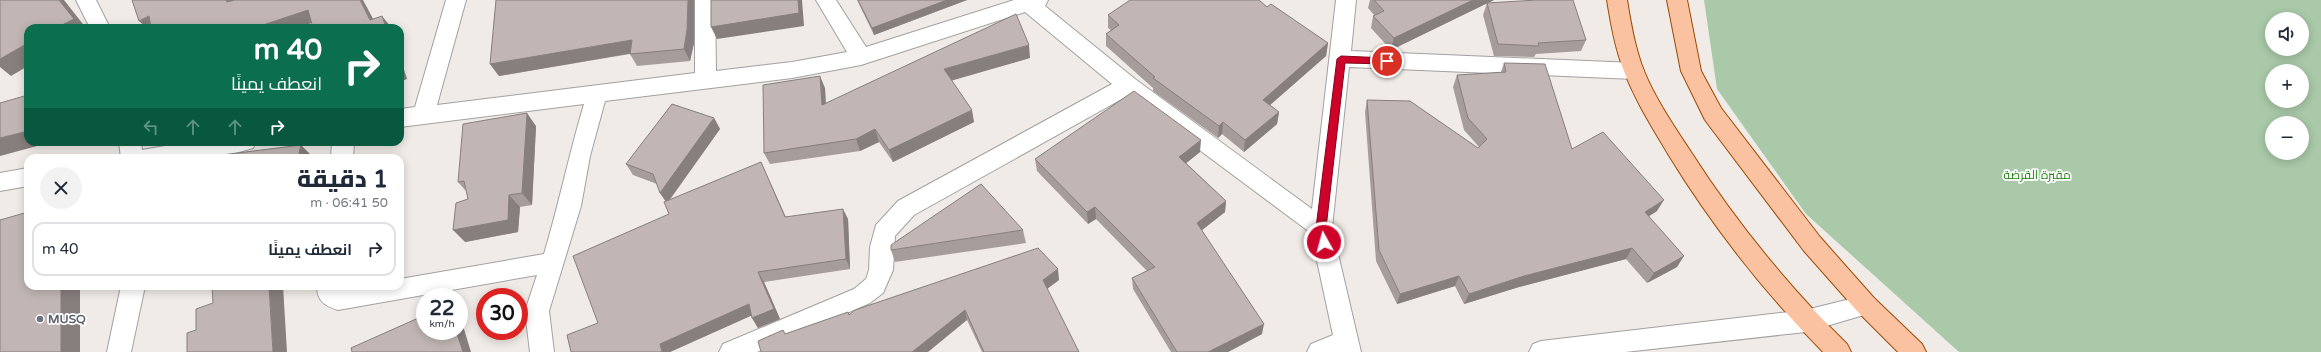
<!DOCTYPE html>
<html lang="ar">
<meta charset="utf-8">
<style>
:root{--surface:#fff;--page:#f2f2f3;--text:#1f2937;--muted:#747a83;--line:#e0e1e3}
body{margin:0;font-family:"Varela Round",Cairo,sans-serif;background:var(--page);color:var(--text);direction:rtl;height:100vh;display:flex;flex-direction:column;font-size:15px;white-space:nowrap}
*{box-sizing:border-box;margin:0}
p{font-size:13px;color:var(--muted)}
.icon{flex:none;width:22px;height:22px;fill:none;stroke:currentColor;stroke-width:2;stroke-linecap:round;stroke-linejoin:round}
.map{position:relative;flex:1;overflow:hidden;direction:ltr}
.side{position:absolute;left:24px;top:154px;width:380px;height:136px;display:flex;flex-direction:column;background:var(--surface);border-radius:12px;box-shadow:0 2px 10px #0003;direction:rtl}
.side>*{flex:none}
.guide{position:absolute;left:24px;top:24px;width:380px;height:122px;border-radius:12px;box-shadow:0 2px 10px #0003;direction:rtl;background:#0b6e4f;color:#fff;overflow:hidden}
.buttons{position:absolute;left:2265px;top:12px;display:grid;gap:8px}
.buttons a{display:grid;place-items:center;width:44px;height:44px;border-radius:50%;background:var(--surface);box-shadow:0 2px 10px #0003;font-size:20px}
.speed{position:absolute;left:416px;top:288px;display:flex;gap:8px;font-size:20px;font-weight:700;text-align:center}
.speed>*{display:grid;place-content:center;width:52px;height:52px;border-radius:50%;background:var(--surface);box-shadow:0 2px 10px #0003;line-height:1}
.speed small{font-size:10px;font-weight:400}
.speed .limit{border:6px solid #d22;background:#fff;color:#111}
.pin{position:absolute;display:grid;place-items:center;width:34px;height:34px;color:#fff;margin:-17px;border:2px solid #fff;border-radius:50%;box-shadow:0 1px 4px #0007}
.me{position:absolute;width:44px;margin:-22px;rotate:353deg;stroke-linejoin:round;filter:drop-shadow(0 0 3px #0008)}
.turn{display:flex;align-items:center;gap:14px;height:84px;padding:0 16px;font-size:18px}
.turn .icon{width:52px;height:52px;stroke-width:2.5}
.turn b{display:block;font-size:28px;line-height:34px}
.lanes{display:flex;align-items:center;height:38px;padding:0 16px;background:#0003;justify-content:center;gap:20px;direction:ltr}
.lanes .off{opacity:.35}
.round{display:grid;place-items:center;flex:none;width:42px;height:42px;border-radius:21px;background:var(--page)}
.head{display:flex;align-items:center;justify-content:space-between;height:68px;padding:0 16px}
h1{font-size:24px;font-weight:800;line-height:30px}
ul{padding:0;list-style:none}
li{display:flex;align-items:center;gap:12px;height:54px;margin:0 8px 6px;padding:0 8px;border:2px solid var(--line);border-radius:12px}
li div{flex:1}
li b{display:block;font-size:15px}
li em{font-style:normal}
.map>svg:first-child{display:block}
.cemetery{fill:#a9c9a8;fill-rule:evenodd}
.lines{fill:none;stroke-linecap:round;stroke-linejoin:round}
.minor-casing{stroke:#a1a1a1;stroke-width:2}
.major-casing{stroke:#9a4a02;stroke-width:2}
.minor{fill:#fff;fill-rule:evenodd}
.major{fill:#fbc2a1;fill-rule:evenodd}
.wall{fill:#a69d9a}
.shaded-wall{fill:#877f7d}
.building{fill:#c1b6b3;stroke:#877f7d}
.route{fill:#cd032a;stroke:#85021b}
.worship-dot{fill:#6b7280;stroke:#fff;stroke-width:1.5}
.labels{text-anchor:middle;stroke-width:3.5;stroke-linejoin:round;paint-order:stroke}
.park-label{font-size:12px;fill:#1a7f0d;stroke:#fff}
.worship-label{font-size:12px;font-weight:bold;fill:#5b616d;stroke:#fff;text-anchor:start}
</style>
<div class="map">
<svg width="2321" height="352" viewBox="0 0 2321 352">
<rect width="100%" height="100%" fill="#f0ebe7"/>
<path class="cemetery" d="M1704,0H2321V352H1959L1806,214L1717,89ZM2272,19H2302V49H2272ZM2272,71H2302V101H2272ZM2272,123H2302V153H2272Z"/>
<g class="lines">
<g class="minor-casing">
<g id="minor">
<path d="M76,0H96L110,28H90Z"/>
<path d="M446,0H466L437,105L695,73V0H715L716,71L792,62L847,52L816,0H836L866,47L1014,0H1048L1045,6L1135,79L1312,209L1336,0H1356L1351,51L1634,63L1641,65L1644,71L1641,77L1634,79L1349,67L1332,228L1361,352H1307L1311,344L1333,335L1311,233L1127,96L914,215L895,236L893,270L883,293L870,303L757,352H719L723,344L854,289L866,279L869,270L870,247L876,225L898,201L1112,84L1025,12L861,65L792,78L605,101L590,156L581,206L549,311L554,352H530L525,311L537,275L338,310C325,306 317,301 317,286H341V289L358,286H400V279L544,254C559,204 569,154 584,104L400,127V109L415,107Z"/>
<path d="M119,142H141L142,150L188,142H256L253,148C211,162 164,158 121,158Z"/>
<path d="M332,142H354L353,158H331Z"/>
<path d="M28,168V186L0,191V173Z"/>
<path d="M121,286H145L131,352H107Z"/>
<path d="M1866,295L1874,298L1878,305L1874,312L1806,332L1625,352H1529L1533,344L1541,341L1806,310Z"/>
</g>
</g>
<g class="major-casing">
<g id="major">
<path d="M1607,0H1627C1631,24 1635,48 1644,71C1656,100 1674,126 1691,152C1736,222 1788,286 1847,344L1851,352H1823C1764,292 1712,226 1668,154C1652,127 1635,100 1624,71C1615,48 1611,24 1607,0Z"/>
<path d="M1667,0H1687L1701,71L1721,108L1820,237L1874,298L1922,344L1926,352H1898L1858,312L1804,251L1705,120L1681,71Z"/>
</g>
</g>
<use href="#minor" class="minor"/>
<use href="#major" class="major"/>
</g>
<g class="wall">
<path d="M496,0H694V43L690,61L637,66L630,54L499,76L490,64Z"/>
<path d="M857,0H967L874,35Z"/>
<path d="M1370,0H1494L1488,3L1586,40L1581,51L1536,54L1534,57L1494,56L1483,15L1487,3L1391,50L1371,28L1373,16H1375L1368,8Z"/>
<path d="M1267,7L1328,43L1326,56L1270,105L1279,112L1277,124L1244,152L1222,134L1218,138L1153,91V88L1106,46V34L1111,30L1108,28V15Z"/>
<path d="M1030,58L951,80L974,122L893,162L879,142L860,151L770,164L764,153L825,88L826,103Z"/>
<path d="M1504,63L1572,149L1657,211L1649,216L1677,267L1647,283L1626,259L1519,287L1464,304L1455,286L1397,304L1376,261L1365,112L1367,100L1478,148L1479,147L1464,130L1453,87L1457,75L1501,72Z"/>
<path d="M714,118L720,129L669,201L761,162L786,217L848,219L850,269L764,282L780,319L758,328L752,318V315L670,352L598,323L669,214L666,202L660,193L657,184L633,175L626,164Z"/>
<path d="M536,126L532,205L520,207L518,232L465,242L468,199L466,191L458,182Z"/>
<path d="M1200,152L1186,163L1226,201L1225,212L1202,230L1262,334L1228,352H1171L1133,289L1132,278L1147,271L1096,219L1088,224L1037,171L1035,159Z"/>
<path d="M1023,230L1026,243L895,262L891,250Z"/>
<path d="M1059,280L1047,289L1079,352H982L967,320L761,352L783,330L785,334L849,314Z"/>
</g>
<g class="shaded-wall">
<path d="M59,0H64L86,28H56Z"/>
<path d="M226,0H233L238,14L227,2Z"/>
<path d="M360,0H363L378,28L370,20Z"/>
<path d="M688,0H694V43L690,61L684,49Z"/>
<path d="M798,0H802L804,26L717,39L711,27Z"/>
<path d="M947,0H967L874,35L872,28Z"/>
<path d="M1473,0H1494L1391,50L1394,38Z"/>
<path d="M308,10L317,21L298,28H254Z"/>
<path d="M149,16L159,28H147L139,21Z"/>
<path d="M382,16L391,27V28H386Z"/>
<path d="M632,40L638,52L499,76L490,64Z"/>
<path d="M28,43V66L11,76L0,67V59Z"/>
<path d="M1328,43L1326,56L1262,112L1263,100Z"/>
<path d="M1029,45L1030,58L947,82L944,69Z"/>
<path d="M400,57L407,79L400,82Z"/>
<path d="M820,76L825,88L826,117L822,105Z"/>
<path d="M972,110L974,122L893,162L889,150Z"/>
<path d="M1279,112L1277,124L1244,152L1245,140Z"/>
<path d="M527,113L536,126L532,205L522,193Z"/>
<path d="M714,118L720,129L667,203L660,193Z"/>
<path d="M1223,122L1222,134L1218,138L1219,126Z"/>
<path d="M875,129L879,142L860,151L856,139Z"/>
<path d="M28,131V142H52L0,156V138Z"/>
<path d="M1201,140L1200,152L1179,169V157Z"/>
<path d="M301,145L312,156L311,158H298Z"/>
<path d="M509,195L520,207L518,232L465,242L453,230Z"/>
<path d="M1664,200L1657,211L1638,223L1645,212Z"/>
<path d="M1226,201L1225,212L1197,234V223Z"/>
<path d="M1095,207L1096,219L1088,224L1087,212Z"/>
<path d="M843,209L848,219L850,269L846,259Z"/>
<path d="M1632,248L1626,259L1519,287L1464,304L1469,294L1524,276Z"/>
<path d="M1684,256L1677,267L1647,283L1654,273Z"/>
<path d="M1058,269L1059,280L1044,291L1043,280Z"/>
<path d="M758,272L764,282L780,319L758,328L752,318Z"/>
<path d="M1459,276L1455,286L1397,304L1400,294Z"/>
<rect x="61" y="286" width="19" height="66"/>
<path d="M269,286H283L287,352H273Z"/>
<path d="M749,304L755,314L670,352H662L660,344Z"/>
<path d="M965,310L967,320L928,352H912Z"/>
<path d="M459,315L460,316L471,352H463L456,331H459Z"/>
<path d="M1264,324L1262,334L1228,352H1208Z"/>
</g>
<g class="building">
<path d="M0,0H59L74,19L56,28H28V43L0,59Z"/>
<path d="M132,0H226L227,2L235,0H360L370,20L382,16L386,28H313L308,10L254,28H151L149,16L139,21Z"/>
<path d="M496,0H688L687,30L684,49L630,54L632,40L490,64Z"/>
<path d="M711,0H798L799,13L711,27Z"/>
<path d="M858,0H947L872,28Z"/>
<path d="M1130,0H1259L1267,7L1271,4L1328,43L1263,100L1279,112L1245,140L1223,122L1219,126L1153,78L1155,77L1106,34L1119,25L1108,15Z"/>
<path d="M1374,0H1473L1394,38L1373,16L1384,11Z"/>
<path d="M1537,0H1573L1586,40L1538,43L1539,46L1498,44L1487,3Z"/>
<path d="M1016,14L1029,45L944,69L972,110L889,150L875,129L856,139L764,153L763,85L820,76L822,105Z"/>
<path d="M1504,63L1545,64L1572,149L1603,132L1664,200L1645,212L1684,256L1654,273L1632,248L1524,276L1469,294L1459,276L1400,294L1379,250L1367,100L1410,101L1478,148L1487,139L1468,118L1457,75L1506,72Z"/>
<path d="M1134,91L1201,140L1179,157L1226,201L1197,223L1264,324L1208,352H1177L1132,278L1155,267L1095,207L1087,212L1035,159Z"/>
<path d="M28,95V131L0,138V103Z"/>
<path d="M672,104L714,118L660,193L653,174L626,164Z"/>
<path d="M527,113L522,193L509,195L508,220L453,230L456,203L468,199L464,181L458,182L463,124Z"/>
<path d="M301,145L298,158H198Z"/>
<path d="M761,162L785,217L843,209L846,259L758,272L774,309L752,318L749,304L660,344L662,352H571L567,335L598,323L573,256L669,214L664,202Z"/>
<path d="M981,184L1023,230L891,250V245Z"/>
<path d="M28,212V286H61V352H0V220Z"/>
<path d="M1038,248L1058,269L1043,280L1079,352H984L965,310L912,352H761L758,341L783,330L785,334L848,312L849,315L855,310Z"/>
<path d="M212,286H269L273,352H187V333L196,330V309L213,303Z"/>
<path d="M425,315V331H456L463,352H352L351,348Z"/>
</g>
<path class="route" d="M1341,56L1387,58L1391,61L1387,64L1345,63L1326,228L1329,242L1324,246L1319,242L1316,228L1337,59Z"/>
<circle class="worship-dot" cx="40" cy="319" r="4"/>
<g class="labels">
<g class="park-label">
<text x="2037" y="179">مقبرة القرضة</text>
</g>
<g class="worship-label">
<text x="48" y="323">MUSQ</text>
</g>
</g>
</svg>
<div class="buttons">
<a><svg class="icon" aria-label="sound" viewBox="0 0 24 24"><path d="M4 9h4l5-4v14l-5-4H4zM17 9q2 3 0 6"/></svg></a>
<a>+</a>
<a>−</a>
</div>
<div class="speed"><div>22<small>km/h</small></div><div class="limit">30</div></div>
<div class="pin" style="left:1387px;top:61px;background:#d93025"><svg class="icon" aria-label="arrive" viewBox="0 0 24 24"><path d="M6 21V4h12l-3 4 3 4H6"/></svg></div>
<svg class="me" style="left:1324px;top:242px" viewBox="-20 -20 40 40"><circle r="17" fill="#cd032a" stroke="#fff" stroke-width="3"/><path d="M0-11L8 9 0 5-8 9z" fill="#fff"/></svg>
<div class="guide">
<div class="turn"><svg class="icon" aria-label="right" viewBox="0 0 24 24"><path d="M7 20v-9h11M14 6l5 5-5 5"/></svg><div><b>40 m</b>انعطف يمينًا</div></div>
<div class="lanes"><svg class="icon off" aria-label="left" viewBox="0 0 24 24"><path d="M17 20v-9H6M10 6l-5 5 5 5"/></svg><svg class="icon off" aria-label="ahead" viewBox="0 0 24 24"><path d="M12 20V5M6 11l6-6 6 6"/></svg><svg class="icon off" aria-label="ahead" viewBox="0 0 24 24"><path d="M12 20V5M6 11l6-6 6 6"/></svg><svg class="icon" aria-label="right" viewBox="0 0 24 24"><path d="M7 20v-9h11M14 6l5 5-5 5"/></svg></div>
</div>
<section class="side">
<div class="head"><div><h1>1 دقيقة</h1><p>50 m · 06:41</p></div><a class="round"><svg class="icon" aria-label="close" viewBox="0 0 24 24"><path d="M6 6l12 12M18 6L6 18"/></svg></a></div>
<ul>
<li><svg class="icon" aria-label="right" viewBox="0 0 24 24"><path d="M7 20v-9h11M14 6l5 5-5 5"/></svg><div><b>انعطف يمينًا</b></div><em>40 m</em></li>
</ul>
</section>
</div>
